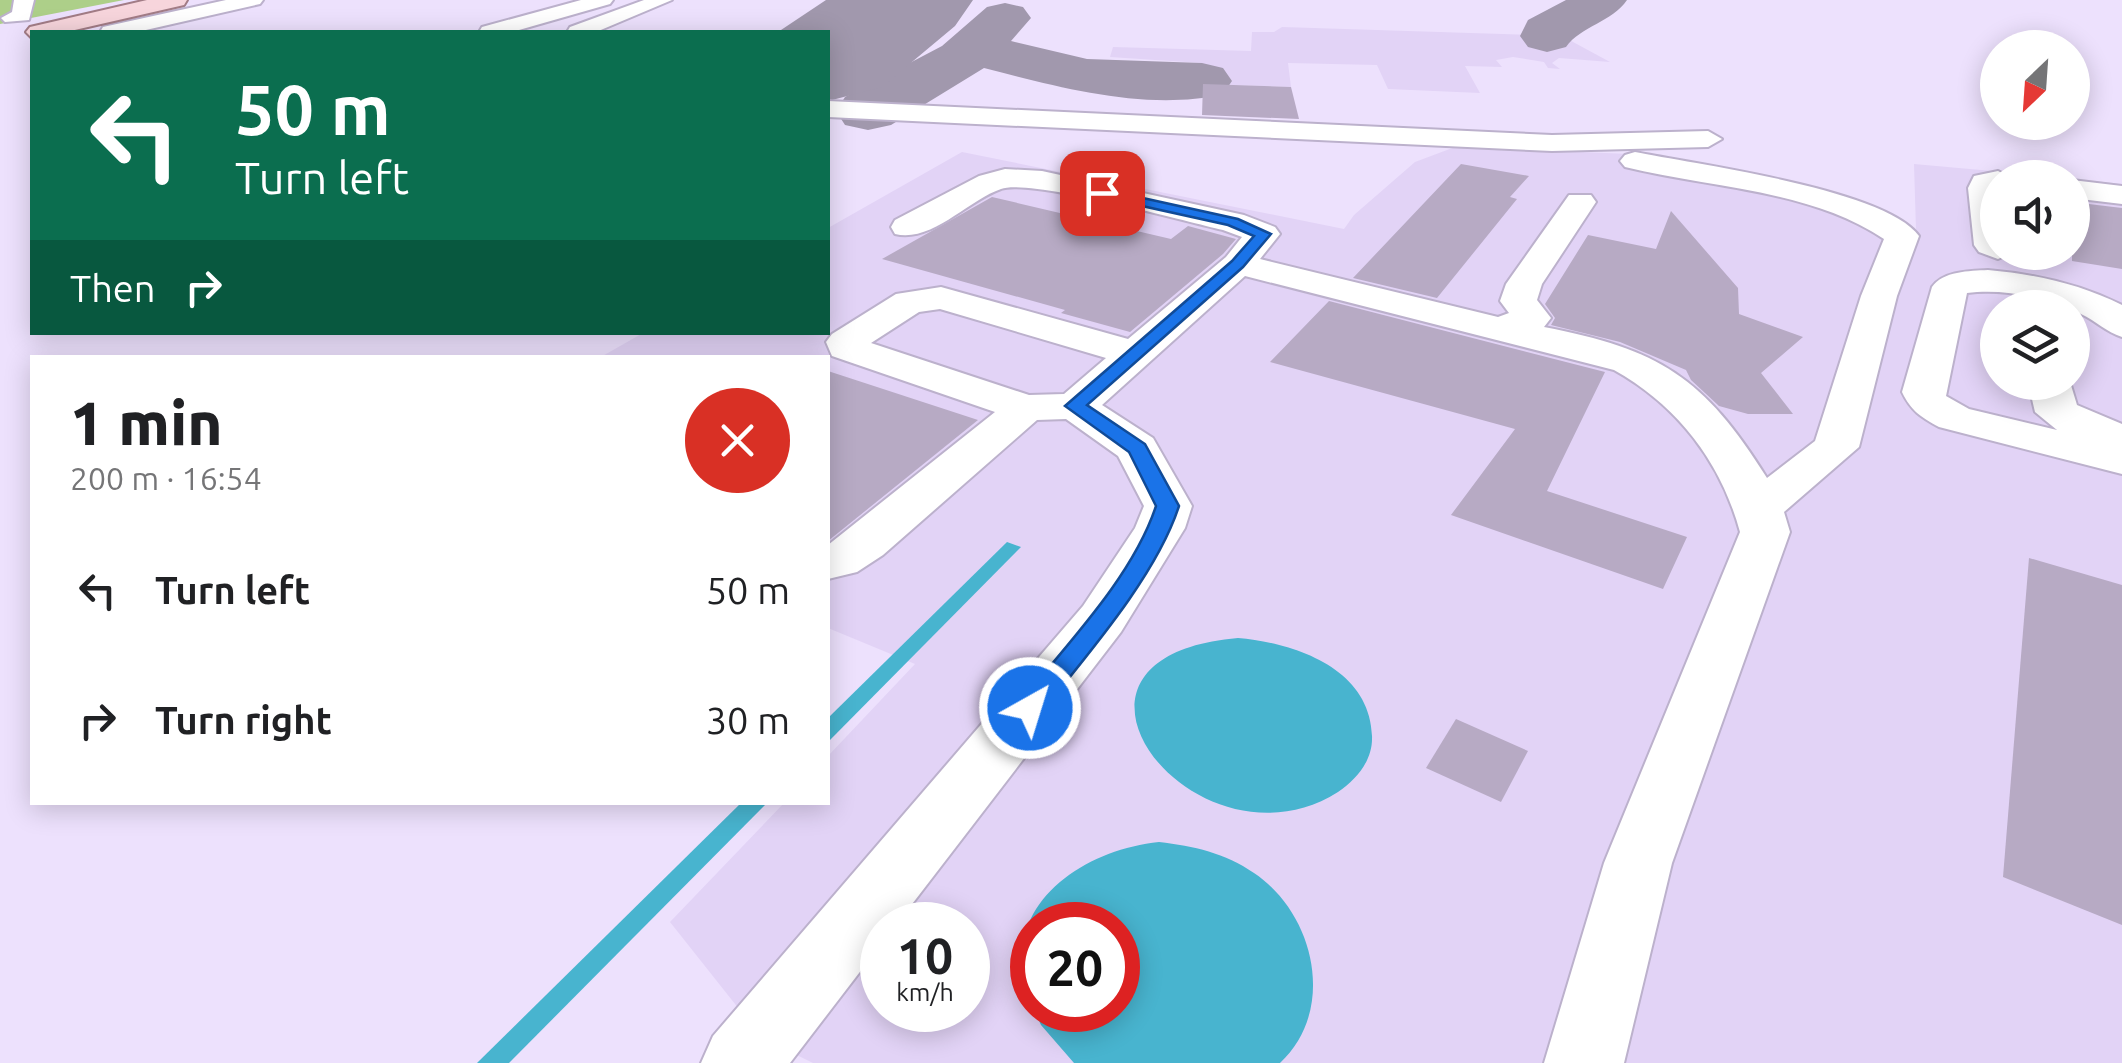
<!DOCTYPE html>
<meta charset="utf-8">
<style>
:root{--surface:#fff;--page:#f2f2f2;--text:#202124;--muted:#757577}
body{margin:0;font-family:Ubuntu,sans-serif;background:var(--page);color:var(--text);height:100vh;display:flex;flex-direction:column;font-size:38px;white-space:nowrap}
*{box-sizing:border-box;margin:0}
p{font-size:32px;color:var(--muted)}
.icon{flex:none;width:55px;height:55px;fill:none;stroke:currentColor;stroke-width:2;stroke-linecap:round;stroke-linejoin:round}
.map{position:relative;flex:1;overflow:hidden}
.panel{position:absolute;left:30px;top:355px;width:800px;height:450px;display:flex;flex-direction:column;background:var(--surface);border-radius:0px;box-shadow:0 5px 25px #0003}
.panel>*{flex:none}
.guide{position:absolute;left:30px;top:30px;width:800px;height:305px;border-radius:0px;box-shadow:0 5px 25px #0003;background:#0b6e4f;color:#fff;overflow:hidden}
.needle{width:65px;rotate:205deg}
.controls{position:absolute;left:1980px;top:30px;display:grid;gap:20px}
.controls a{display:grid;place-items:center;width:110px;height:110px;border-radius:50%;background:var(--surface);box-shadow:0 5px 25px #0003;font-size:50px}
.speed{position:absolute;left:860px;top:902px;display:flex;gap:20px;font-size:50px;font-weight:700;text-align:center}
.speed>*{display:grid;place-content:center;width:130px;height:130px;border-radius:50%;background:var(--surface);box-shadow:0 5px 25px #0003;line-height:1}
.speed small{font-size:25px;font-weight:400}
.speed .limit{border:15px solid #d22;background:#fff;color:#111}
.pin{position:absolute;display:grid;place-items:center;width:85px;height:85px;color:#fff;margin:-42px;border-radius:20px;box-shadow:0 5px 15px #0006}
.me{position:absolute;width:110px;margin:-55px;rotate:39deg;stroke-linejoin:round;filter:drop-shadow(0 0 8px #0008)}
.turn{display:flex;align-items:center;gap:35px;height:210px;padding:0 40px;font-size:45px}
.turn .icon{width:130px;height:130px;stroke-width:2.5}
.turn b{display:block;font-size:70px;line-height:85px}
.then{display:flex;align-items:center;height:95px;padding:0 40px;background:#0003;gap:20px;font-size:38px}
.round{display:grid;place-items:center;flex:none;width:105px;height:105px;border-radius:52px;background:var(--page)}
.head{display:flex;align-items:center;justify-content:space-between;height:170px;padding:0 40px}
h1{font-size:60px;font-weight:800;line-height:75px}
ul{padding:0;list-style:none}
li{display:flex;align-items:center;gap:30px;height:130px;padding:0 40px}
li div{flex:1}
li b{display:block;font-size:38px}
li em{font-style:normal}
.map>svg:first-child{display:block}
.built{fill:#e2d3f6;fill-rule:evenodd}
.green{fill:#adcf89}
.water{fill:#48b4cf}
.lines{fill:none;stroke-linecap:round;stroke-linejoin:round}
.taxiway{fill:#a198ad;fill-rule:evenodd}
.runway{fill:#a198ad;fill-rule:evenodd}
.building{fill:#b7aac4}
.minor-casing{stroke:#bcb1cc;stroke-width:4}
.major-casing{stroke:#a27c86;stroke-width:4}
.minor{fill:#fff;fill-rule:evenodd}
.major{fill:#f7d5dc;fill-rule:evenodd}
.route{fill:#1a73e8;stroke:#114b97;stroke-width:2.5}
</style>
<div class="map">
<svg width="2122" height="1063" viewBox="0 0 2122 1063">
<rect width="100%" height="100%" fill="#ede1fd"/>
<g class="built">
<path d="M1282,27L1562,36L1610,62L1559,58L1552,63L1560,69L1548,68L1544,62L1513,57L1496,60L1502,67L1465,66L1480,93L1388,89L1377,65L1288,63L1291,87L1203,84L1201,63L1110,57L1113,47L1251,51L1252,32H1274Z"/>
<path d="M1455,147L1630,154L1874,209L1907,223L1916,230L1914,164L2059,177L1998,178V252H2072L2073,179L2122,184V1063H813L762,1038L670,922L784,803L828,802V756L915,664L828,628V358H599L643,333L828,332V228L962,152L1344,229L1354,215L1415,162ZM1998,308H2072V382H1998ZM882,925H968V1010H882ZM1032,925H1118V1010H1032Z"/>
</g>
<path class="green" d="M0,0H124L0,24Z"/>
<g class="water">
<path d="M1007,542L1021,547L828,742V718Z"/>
<path d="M1238,638C1294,643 1370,668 1372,736C1373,760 1357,779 1338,792C1198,881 1017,657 1238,638Z"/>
<path d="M742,802L767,803L509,1063H477Z"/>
<path d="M1159,842C1194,846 1225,853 1254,873C1315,914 1337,1010 1280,1063H1074L1041,1025L1034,1010H1118V925H1032V1006C992,913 1075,851 1159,842Z"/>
</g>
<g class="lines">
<g class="taxiway">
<path d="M1566,0H1627C1612,22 1581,26 1566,47L1547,52L1528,47L1520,36L1528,20Z"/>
<path d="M1005,3L1023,7L1031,18L1011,41L1087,59L1202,63L1223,68L1232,81L1223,94C1148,112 1057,87 984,68L891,125L868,130L845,125L836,111L845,97L942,46L987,7Z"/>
</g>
<path class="runway" d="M826,0H973L955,26L882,87L832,100L828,99V32H778Z"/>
</g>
<g class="building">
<path d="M1203,84L1291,87L1299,119L1202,115Z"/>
<path d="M1461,164L1529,176L1510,197L1517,199L1437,298L1353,278Z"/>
<path d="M992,197L1171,239L1188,226L1236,239L1223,254L1130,332L1061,313L1065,310L882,259Z"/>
<path d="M2072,202L2122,208V269L2072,261Z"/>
<path d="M1671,211L1738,288L1739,314L1803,337L1761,373L1793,414H1748L1719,406L1691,380L1686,370L1620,342L1551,325L1555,318L1545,304L1588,235L1656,249Z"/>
<path d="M1329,301L1605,372L1547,491L1687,537L1663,589L1451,515L1515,429L1270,362Z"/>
<path d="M828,371L978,420L828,541Z"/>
<path d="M2029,558L2122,585V925L2003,877Z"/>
<path d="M1456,719L1528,751L1501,802L1426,768Z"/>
</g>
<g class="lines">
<g class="minor-casing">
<g id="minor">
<path d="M14,0H34L29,20L5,22L1,18L12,12Z"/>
<path d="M226,0H263L260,4L137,32H100L103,27Z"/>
<path d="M581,0H613L610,4L512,32H479L482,27Z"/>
<path d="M644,0H672L596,32H567L570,27Z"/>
<path d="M828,101L1552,135L1708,131L1722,139L1708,147L1552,151L828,117Z"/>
<path d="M1635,152C1694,164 1886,189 1919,236L1897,296L1859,447L1784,512L1790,532L1672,863L1624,1063H1544L1604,863L1740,532C1721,462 1677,405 1614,370L1245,276L1102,405L1153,438L1192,506L1185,528L1121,632L896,925H882V943L790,1063H701L713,1036L1083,606L1135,528L1144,506L1118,456L1066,419L1037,420L883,555L857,572L828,579V545L995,412L832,356L826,342L832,334L896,294L941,287L1128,339L1226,257L1242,237L1223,230C1184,221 1029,178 1001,189C968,200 932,243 895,234L891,227L895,220L979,176L1005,169L1042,171L1244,215L1275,227L1280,234L1260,259L1498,317L1509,313L1500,301L1506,284L1569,195H1591L1596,202L1542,284L1537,300L1551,318L1544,327C1659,349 1704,377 1767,478L1815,441L1861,296L1884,239C1810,189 1709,188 1625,167L1620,161L1625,155ZM940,309L1106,358L1064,394L1029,395L871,343L919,312Z"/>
<path d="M1998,171L2011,178H1998V252H2013L1998,259L1979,252L1974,245L1968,188L1974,176Z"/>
<path d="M2072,180L2122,186V204L2072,198Z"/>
<path d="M1988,270C2034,274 2080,284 2122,305V337C2106,332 2096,321 2081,314C2050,298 2004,288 1967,293L1946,396L1969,409L2057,430L2035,412L2028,382H2070L2077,405L2122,424V474L1939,427C1921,417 1911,411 1902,392L1932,287C1943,271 1969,271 1988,270Z"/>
</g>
</g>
<g class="major-casing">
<path id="major" d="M147,0H187L184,5L66,32H32V38L26,32L30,27Z"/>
</g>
<use href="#minor" class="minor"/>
<use href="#major" class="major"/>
</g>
<path class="route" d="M1102,189L1238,219L1271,234L1243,267L1087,405L1145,444L1179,506C1156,577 1086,656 1040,714H1021L1017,708L1021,701C1068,643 1133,576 1156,506L1129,452L1065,406L1232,261L1254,236L1228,225L1097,196L1094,193Z"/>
</svg>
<div class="controls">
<a><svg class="needle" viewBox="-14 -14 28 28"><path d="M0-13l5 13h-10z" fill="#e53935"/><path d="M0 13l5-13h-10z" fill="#757577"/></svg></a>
<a><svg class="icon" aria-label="sound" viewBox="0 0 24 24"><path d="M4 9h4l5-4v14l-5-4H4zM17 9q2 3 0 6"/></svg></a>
<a><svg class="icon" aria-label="layers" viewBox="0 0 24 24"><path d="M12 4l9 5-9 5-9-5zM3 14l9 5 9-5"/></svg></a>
</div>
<div class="speed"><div>10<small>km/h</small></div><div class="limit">20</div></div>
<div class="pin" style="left:1102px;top:193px;background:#d93025"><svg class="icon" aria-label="arrive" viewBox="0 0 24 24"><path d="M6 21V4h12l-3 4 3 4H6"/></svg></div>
<svg class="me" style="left:1030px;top:708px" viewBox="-20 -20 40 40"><circle r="17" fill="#1a73e8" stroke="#fff" stroke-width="3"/><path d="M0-11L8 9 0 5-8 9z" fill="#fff"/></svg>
<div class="guide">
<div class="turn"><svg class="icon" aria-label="left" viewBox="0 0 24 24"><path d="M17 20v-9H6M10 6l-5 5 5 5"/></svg><div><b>50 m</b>Turn left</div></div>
<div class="then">Then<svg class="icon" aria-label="right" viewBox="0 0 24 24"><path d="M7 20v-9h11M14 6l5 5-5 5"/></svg></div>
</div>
<section class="panel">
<div class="head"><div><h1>1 min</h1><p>200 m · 16:54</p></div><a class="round" style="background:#d93025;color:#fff"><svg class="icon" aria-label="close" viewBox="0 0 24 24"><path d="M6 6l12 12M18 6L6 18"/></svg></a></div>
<ul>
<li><svg class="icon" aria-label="left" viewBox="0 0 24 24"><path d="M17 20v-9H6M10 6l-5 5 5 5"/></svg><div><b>Turn left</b></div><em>50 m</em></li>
<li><svg class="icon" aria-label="right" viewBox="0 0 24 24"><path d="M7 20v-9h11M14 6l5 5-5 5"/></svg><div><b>Turn right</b></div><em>30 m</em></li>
</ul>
</section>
</div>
